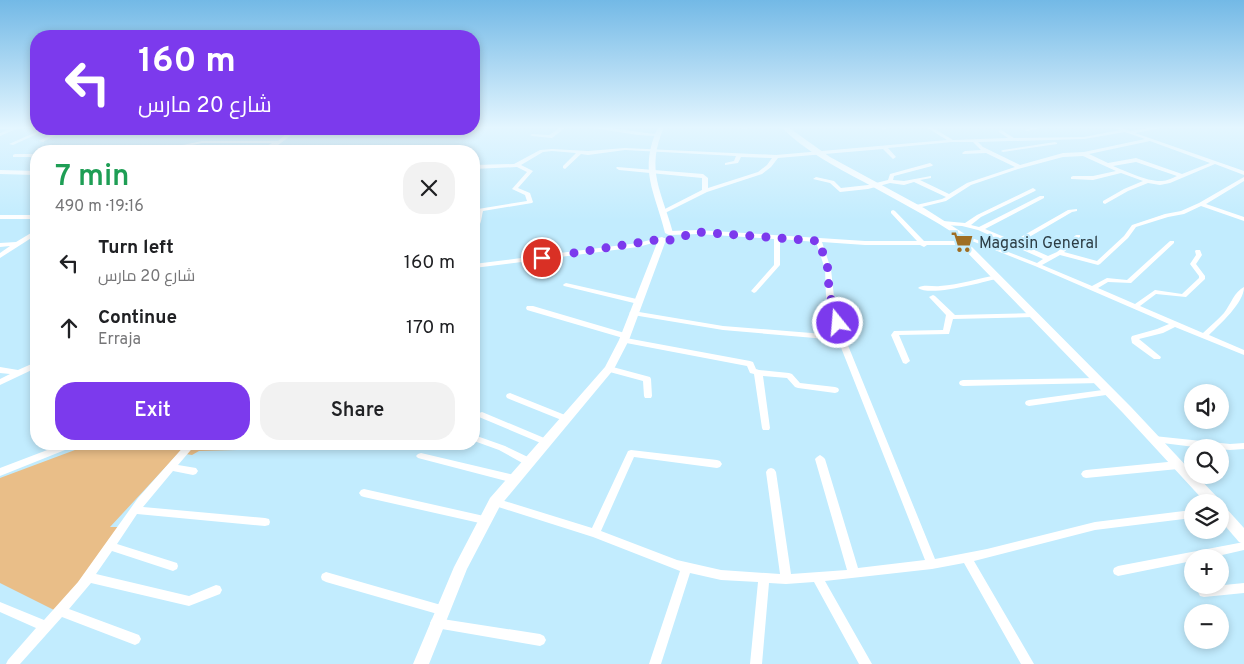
<!DOCTYPE html>
<meta charset="utf-8">
<style>
:root{--surface:#fff;--page:#f2f2f2;--text:#202124;--muted:#757577;--accent:#7c3aed}
body{margin:0;font-family:Overpass,Cairo,sans-serif;background:var(--page);color:var(--text);height:100vh;display:flex;flex-direction:column;font-size:19px;white-space:nowrap}
*{box-sizing:border-box;margin:0}
p{font-size:16px;color:var(--muted)}
.icon{flex:none;width:28px;height:28px;fill:none;stroke:currentColor;stroke-width:2;stroke-linecap:round;stroke-linejoin:round}
.map{position:relative;flex:1;overflow:hidden}
.drawer{position:absolute;left:30px;top:145px;width:450px;height:305px;display:flex;flex-direction:column;background:var(--surface);border-radius:20px;box-shadow:0 2px 8px #0003}
.drawer>*{flex:none}
.top-card{position:absolute;left:30px;top:30px;width:450px;height:105px;border-radius:20px;box-shadow:0 2px 8px #0003;background:#7c3aed;color:#fff;overflow:hidden}
.controls{position:absolute;left:1184px;top:384px;display:grid;gap:10px}
.controls a{display:grid;place-items:center;width:45px;height:45px;border-radius:50%;background:var(--surface);box-shadow:0 2px 8px #0003;font-size:25px}
.pin{position:absolute;display:grid;place-items:center;width:42px;height:42px;color:#fff;margin:-21px;border:2px solid #fff;border-radius:50%;box-shadow:0 1px 5px #0007}
.me{position:absolute;width:55px;margin:-28px;rotate:343deg;stroke-linejoin:round;filter:drop-shadow(0 0 4px #0008)}
.turn{display:flex;align-items:center;gap:18px;height:105px;padding:0 25px;font-size:22px}
.turn .icon{width:65px;height:65px;stroke-width:2.5}
.turn b{display:block;font-size:35px;line-height:42px}
.round{display:grid;place-items:center;flex:none;width:52px;height:52px;border-radius:20px;background:var(--page)}
.head{display:flex;align-items:center;justify-content:space-between;height:85px;padding:0 25px}
h1{font-size:30px;font-weight:600;line-height:38px;color:#1e9e55}
.cta{display:flex;gap:10px;margin-top:auto;padding:10px 25px}
.cta a{flex:1;height:58px;border-radius:20px;background:var(--accent);color:#fff;font-size:20px;font-weight:600;line-height:58px;text-align:center}
.cta a+a{background:var(--page);color:var(--text)}
ul{padding:0;list-style:none}
li{display:flex;align-items:center;gap:15px;height:65px;padding:0 25px}
li div{flex:1}
li b{display:block;font-size:19px}
li em{font-style:normal}
.map>svg:first-child{display:block}
.green{fill:#e9be88}
.lines{fill:none;stroke-linecap:round;stroke-linejoin:round}
.minor{fill:#fff;fill-rule:evenodd}
.major{fill:#fff;fill-rule:evenodd}
.route{stroke:#7c3aed;stroke-width:9;stroke-dasharray:0 16.2}
.labels{text-anchor:middle;stroke-width:4.5;stroke-linejoin:round;paint-order:stroke}
.poi-label{font-size:16px;fill:#2c3d44;stroke:#c2ecfe;text-anchor:start}
</style>
<div class="map">
<svg width="1244" height="664" viewBox="0 0 1244 664">
<rect width="100%" height="100%" fill="#c2ecfe"/>
<g class="green">
<path d="M91,444H187L110,527H118L70,594L54,610L0,583V478Z"/>
<path d="M195,444H305L301,450L273,449L199,451L192,455L186,454Z"/>
</g>
<g class="lines">
<g class="minor">
<path d="M0,127H33L31,128L16,129L0,136V133L10,129H0Z"/>
<path d="M561,127H566L552,138L532,136L530,135L532,134L549,135Z"/>
<path d="M591,127C613,127 635,132 657,134L659,135L657,136L638,135L593,128Z"/>
<path d="M707,127H734L732,128H709Z"/>
<path d="M736,127H750C747,129 738,129 736,127Z"/>
<path d="M882,127H886V129L882,130Z"/>
<path d="M926,127H931L953,140L1008,138L999,132V131L1001,130L1014,138L1084,137L1120,130L1113,127H1119L1130,131L1154,127H1164L1162,128L1135,133L1244,171V175L1215,164L1170,183L1160,185L1148,183L1128,191L1105,204L1103,203V201L1124,189L1143,181L1121,173L1093,180L1071,179V177L1073,176H1093L1116,171L1083,156L1063,157L1018,169L971,185L946,201L914,209L911,207L912,206L942,199L946,197L914,182L904,185L890,183L868,189L840,192L830,183L813,179L816,177L834,181L841,188L868,185L888,180L890,174L930,163L933,165L932,166L894,176L893,180L904,181L931,176V178L920,180L949,194L967,183L1015,167L986,153L963,154L962,153L965,151L981,150L973,142H952L888,148L896,157L893,159L883,149L778,158L771,167L762,174L707,192L663,214L661,213V211L702,190V178L619,170L616,168L617,167L703,174L708,178V188L758,172L767,165L772,158L741,157L738,163L725,165V163L734,161L736,156L625,150L588,155L581,154L565,169L563,168V166L576,153L552,151L543,152L521,165L533,171L518,188L530,193L533,202L532,203L483,211C481,218 482,227 474,230V225L478,209L527,201L525,195L512,189L527,172L517,167L474,169V165L514,164L540,150L552,149L588,151L625,148L776,155L947,140ZM1125,132L1145,139L1084,152L1063,153L1020,165L983,147L978,142L1084,139ZM1150,141L1210,163L1182,174L1136,158L1108,163L1089,154ZM1136,162L1177,176C1172,178 1167,181 1162,181C1148,182 1125,171 1113,166Z"/>
<path d="M1031,127H1035L1037,129L1027,131L1025,130L1031,128Z"/>
<path d="M43,129H48L13,145L9,144Z"/>
<path d="M62,129H67L43,142L39,141Z"/>
<path d="M75,129H79L75,135H71V134Z"/>
<path d="M268,129H297C288,138 273,152 259,151L272,143H202L178,148L125,147L109,151H62L64,150L107,149L125,145L178,146L202,141H278L288,132L270,130Z"/>
<path d="M407,129H412L407,133H403V131Z"/>
<path d="M447,129H469L458,132L447,130Z"/>
<path d="M1055,142L1057,143V144L1003,152L1001,151L1003,150Z"/>
<path d="M15,154H36V157H13V155Z"/>
<path d="M0,170L36,171V175L0,174Z"/>
<path d="M1244,177V181L1206,204L1244,217V221L1201,206L1184,214L1168,217L1136,227L1128,238L1100,264L1098,265L1060,255L1042,265L1092,286L1107,278L1127,280L1170,241H1174V243L1131,283L1108,282L1098,288L1135,304L1155,290L1182,294L1199,278V276L1190,264L1196,255L1195,251L1196,250H1200L1202,255L1196,264L1205,276V279L1186,297L1156,294L1140,306L1203,333C1210,326 1218,320 1224,313C1231,304 1234,292 1244,287C1244,303 1220,324 1209,335L1244,350V355L1175,327L1163,333L1139,339L1161,357L1160,359H1154L1132,343L1131,338L1132,336L1157,329L1169,324L1035,266L967,239L968,238H972L1037,263L1043,259L978,230L962,226L943,225L940,223L943,221L965,223L977,215L1033,188L1036,190L1035,191L981,217L971,225L979,227L1040,196H1044V198L985,229L1014,241L1068,210L1077,209V211L1072,212L1019,243L1048,256L1057,252L1076,235H1080V237L1064,252L1097,261L1124,236L1132,225L1165,214L1181,211L1199,203Z"/>
<path d="M893,210L895,211L924,241H963L966,243L963,245H927L924,247L920,245H865L822,242L831,269L834,297L845,338L935,559L987,549L1095,522L1192,510V518L1095,530L974,561L1034,664H1021L964,563L932,569L825,581L872,664H859L814,582L786,584L769,583L762,664H750L758,582L721,580L690,573L661,664H649L680,571L593,537L492,505L490,502L492,499L495,498L592,528L628,451L631,450L717,460L720,461L722,464L720,467L717,468L634,457L601,531L677,560L721,570L780,574L766,472L768,469L771,468L774,469L776,472L791,574L847,570L815,459L817,457L820,455L823,457L825,459L858,568L925,560L838,340L723,330L633,315L629,313L633,311L723,326L836,335L826,297L825,269L816,242L780,239V265L756,292L754,293L751,291L774,265V239L698,234L670,235L667,233L670,231L698,230L865,241H917L891,213V211Z"/>
<rect x="0" y="215" width="36" height="4"/>
<path d="M36,230V235L0,258V253L10,246L0,247V243L16,242Z"/>
<path d="M662,237L664,238V240L638,247L474,268V264L638,243Z"/>
<path d="M998,275L1000,276L1001,277L1000,278C983,282 931,297 918,288C923,284 933,287 940,286C960,285 979,278 998,275Z"/>
<path d="M566,283L641,300L642,302L638,304L564,286L563,285L564,284Z"/>
<path d="M933,295L935,296L955,315L1035,313L1039,315L1035,317L953,319L949,334L899,335L910,361L906,364L903,363L891,335L894,331L943,330L946,315L929,297Z"/>
<path d="M527,306H533L628,334L629,336L626,338L750,361L753,362L756,369L759,370L789,373L792,374L800,383L835,387L838,388L839,390L838,392L835,393L798,388L795,387L787,378L763,376L770,428L769,430H763L762,428L754,374L750,373L747,366L621,342L620,340L623,338L527,310L526,308Z"/>
<path d="M36,362V368L0,385V379L10,374L0,373V367L18,370Z"/>
<path d="M609,366L650,377L651,379L652,396L651,398H645L644,396L643,381L606,371L605,369L606,367Z"/>
<path d="M1099,378L1102,379L1103,381L1102,383L963,386L960,385L959,383L960,381L963,380Z"/>
<path d="M1110,389L1113,390L1114,392L1113,394L1029,406L1026,405L1025,403L1026,401L1029,400Z"/>
<path d="M510,393L570,417L571,419L570,421H564L507,398L506,396L507,394Z"/>
<path d="M482,412L549,440L551,442L549,444L546,445L543,444L479,417L478,415L479,413Z"/>
<path d="M474,435L505,446L532,459L534,462L532,465L529,466L526,465L499,450L474,441Z"/>
<path d="M1154,436L1230,444L1244,443V449L1230,450L1220,449V448H1203L1154,442L1151,441L1150,439L1151,437Z"/>
<path d="M63,444H77L75,446L0,476V468Z"/>
<path d="M186,444H196L178,465L196,468L198,471L196,474L193,475L173,471L143,507L265,518L269,519L270,522L269,525L265,526L137,514L117,544L177,563L178,566L177,569L173,571L112,551L96,574L189,596L216,585L220,586L222,590L220,594L189,606L91,583L69,609L139,635L141,639L139,643L135,645L62,617L20,664H6L8,660L36,628L0,612V602L44,620L78,582L138,498Z"/>
<path d="M421,453L514,475L517,476L519,479L517,482L514,483L418,458L416,456L418,454Z"/>
<path d="M1178,461L1181,462L1183,465L1181,468L1178,469L1086,478L1083,477L1081,474L1083,471L1086,470Z"/>
<path d="M364,489L484,516L488,517L489,520L488,523L484,524L364,497L361,496L359,493L361,490Z"/>
<path d="M1244,542V550L1209,558H1192V561L1118,576L1114,574L1113,571L1114,568L1118,566Z"/>
<path d="M326,572L441,605L445,606L447,610L445,614L441,615L326,582L322,580L321,577L322,574Z"/>
<path d="M1244,583V593L1204,597L1200,596L1198,592L1200,588L1204,587Z"/>
<path d="M436,618L540,634L544,636L546,640L544,644L540,646L436,628L432,627L430,623L432,619Z"/>
</g>
<g class="major">
<path d="M658,127H664C645,171 662,191 673,233L669,235L665,233C655,191 638,171 658,127Z"/>
<path d="M781,127H788L830,157L924,208L971,238L967,240H964C932,218 898,201 864,182C835,167 804,150 781,127Z"/>
<path d="M659,238H665L666,240L629,340L614,369L500,506L467,569L429,664H413L454,567L490,498L605,367L619,340Z"/>
<path d="M963,240L966,241L1131,407L1192,472V475H1196L1218,498L1219,502H1205L1123,413L960,245V241Z"/>
<path d="M1220,506L1225,507L1244,528V544L1239,542L1220,520Z"/>
</g>
</g>
<linearGradient id="sky" x2="0" y2="1"><stop stop-color="#73b9e6"/><stop offset="0.58" stop-color="#e4f6ff"/><stop offset="1" stop-color="#e4f6ff" stop-opacity="0"/></linearGradient>
<rect width="1244" height="220" fill="url(#sky)"/>
<g class="lines">
<path class="route" d="M542,258L662,239L670,240L698,232L819,241L828,269L829,292L838,323"/>
</g>
<defs>
<g id="supermarket-bare" transform="scale(1.725)"><path d="M-6-5.5h2.5l.6 2H6L4.5 2H-2.5L-4.4-4H-6ZM-1.5 3.2a1.3 1.3 0 1 0 .1 0ZM3 3.2a1.3 1.3 0 1 0 .1 0Z" fill="#9f6e23" stroke="#c2ecfe" stroke-width="2.5" paint-order="stroke"/></g>
</defs>
<g fill-rule="evenodd">
<use href="#supermarket-bare" x="962" y="242"/>
</g>
<g class="labels">
<g class="poi-label">
<text x="979" y="248">Magasin General</text>
</g>
</g>
</svg>
<div class="controls">
<a><svg class="icon" aria-label="sound" viewBox="0 0 24 24"><path d="M4 9h4l5-4v14l-5-4H4zM17 9q2 3 0 6"/></svg></a>
<a><svg class="icon" aria-label="search" viewBox="0 0 24 24"><circle cx="10" cy="10" r="6"/><path d="M15 15l6 6"/></svg></a>
<a><svg class="icon" aria-label="layers" viewBox="0 0 24 24"><path d="M12 4l9 5-9 5-9-5zM3 14l9 5 9-5"/></svg></a>
<a>+</a>
<a>−</a>
</div>
<div class="pin" style="left:542px;top:258px;background:#d93025"><svg class="icon" aria-label="arrive" viewBox="0 0 24 24"><path d="M6 21V4h12l-3 4 3 4H6"/></svg></div>
<svg class="me" style="left:838px;top:323px" viewBox="-20 -20 40 40"><circle r="17" fill="#7c3aed" stroke="#fff" stroke-width="3"/><path d="M0-11L8 9 0 5-8 9z" fill="#fff"/></svg>
<div class="top-card">
<div class="turn"><svg class="icon" aria-label="left" viewBox="0 0 24 24"><path d="M17 20v-9H6M10 6l-5 5 5 5"/></svg><div><b>160 m</b>شارع 20 مارس</div></div>
</div>
<section class="drawer">
<div class="head"><div><h1>7 min</h1><p>490 m · 19:16</p></div><a class="round"><svg class="icon" aria-label="close" viewBox="0 0 24 24"><path d="M6 6l12 12M18 6L6 18"/></svg></a></div>
<ul>
<li><svg class="icon" aria-label="left" viewBox="0 0 24 24"><path d="M17 20v-9H6M10 6l-5 5 5 5"/></svg><div><b>Turn left</b><p>شارع 20 مارس</p></div><em>160 m</em></li>
<li><svg class="icon" aria-label="ahead" viewBox="0 0 24 24"><path d="M12 20V5M6 11l6-6 6 6"/></svg><div><b>Continue</b><p>Erraja</p></div><em>170 m</em></li>
</ul>
<div class="cta"><a>Exit</a><a>Share</a></div>
</section>
</div>
